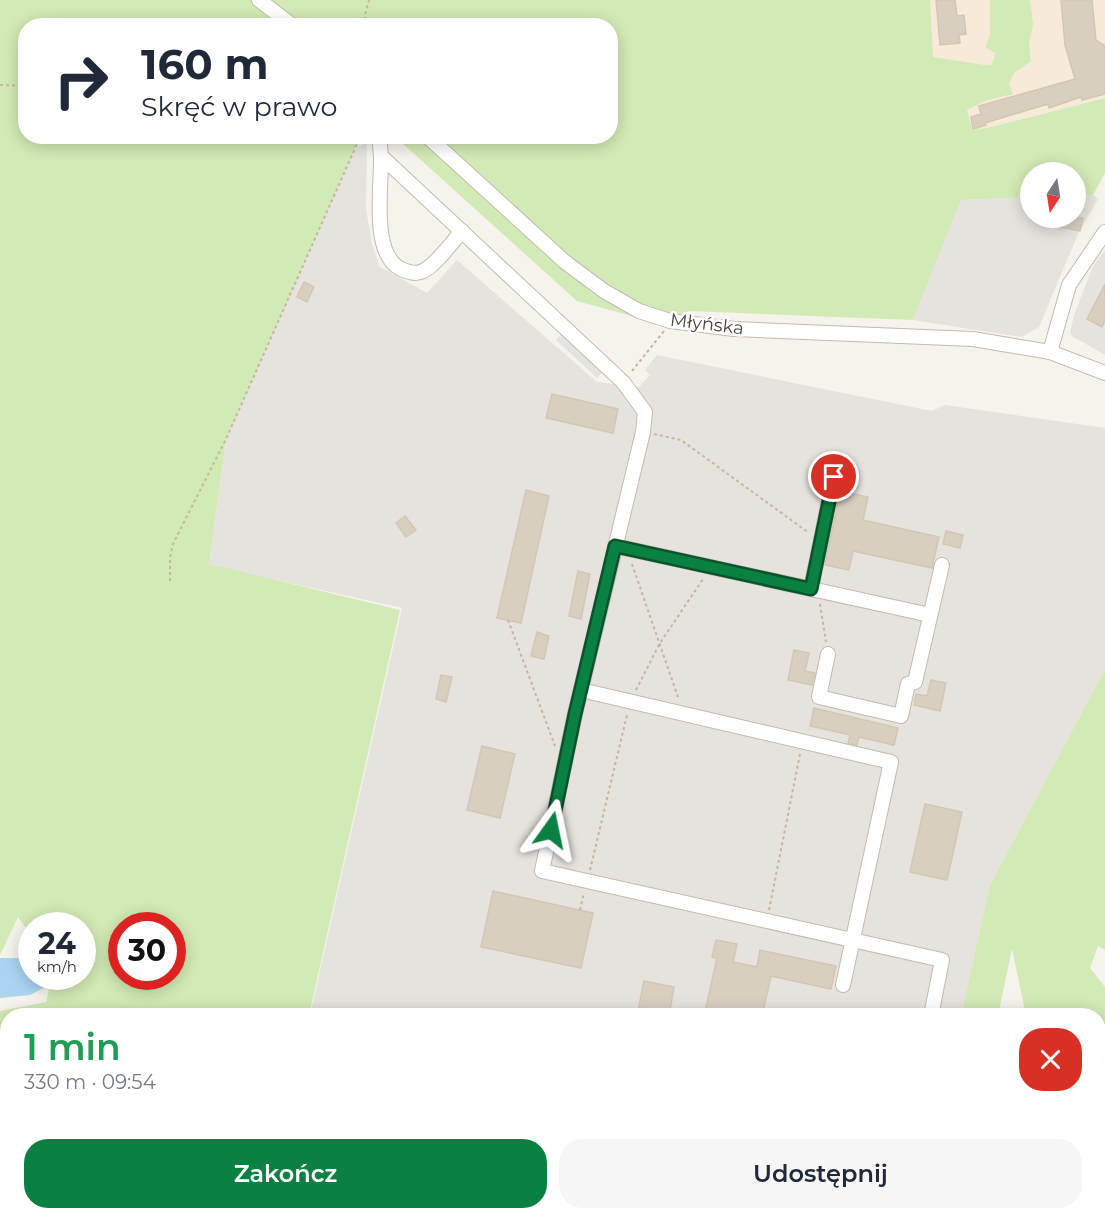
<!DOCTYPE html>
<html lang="pl">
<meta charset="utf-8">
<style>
:root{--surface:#fff;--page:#f6f6f7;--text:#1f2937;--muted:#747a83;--accent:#0b8043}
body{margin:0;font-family:Montserrat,sans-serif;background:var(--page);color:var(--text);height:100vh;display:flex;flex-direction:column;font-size:22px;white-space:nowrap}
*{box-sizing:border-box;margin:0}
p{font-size:20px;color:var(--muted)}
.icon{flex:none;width:33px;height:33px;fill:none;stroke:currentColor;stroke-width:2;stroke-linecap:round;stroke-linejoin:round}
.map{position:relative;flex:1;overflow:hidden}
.panel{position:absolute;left:0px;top:1008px;width:1106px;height:212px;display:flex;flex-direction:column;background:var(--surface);border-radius:24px 24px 0 0;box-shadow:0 3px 15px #0003}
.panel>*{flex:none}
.hud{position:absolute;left:18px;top:18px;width:600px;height:126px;border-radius:24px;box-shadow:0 3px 15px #0003;background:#fff;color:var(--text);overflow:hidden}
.needle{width:39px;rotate:192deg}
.fabs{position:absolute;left:1020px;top:162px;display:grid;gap:12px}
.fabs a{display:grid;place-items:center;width:66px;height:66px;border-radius:50%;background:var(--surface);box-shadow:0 3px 15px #0003;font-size:30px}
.speed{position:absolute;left:18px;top:912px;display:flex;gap:12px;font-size:30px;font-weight:700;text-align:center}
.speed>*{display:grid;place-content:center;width:78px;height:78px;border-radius:50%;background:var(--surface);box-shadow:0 3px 15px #0003;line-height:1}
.speed small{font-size:15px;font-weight:400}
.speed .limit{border:9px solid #d22;background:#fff;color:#111}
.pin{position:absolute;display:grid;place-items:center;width:51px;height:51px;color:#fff;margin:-26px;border:3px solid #fff;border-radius:50%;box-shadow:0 2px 6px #0007}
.me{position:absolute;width:66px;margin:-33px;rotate:12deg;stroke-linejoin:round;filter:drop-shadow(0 0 4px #0008)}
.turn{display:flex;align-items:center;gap:21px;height:126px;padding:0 24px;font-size:27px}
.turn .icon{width:78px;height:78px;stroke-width:2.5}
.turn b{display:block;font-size:42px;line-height:51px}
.round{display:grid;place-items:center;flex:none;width:63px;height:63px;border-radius:24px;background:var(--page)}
.head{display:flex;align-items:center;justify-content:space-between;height:102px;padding:0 24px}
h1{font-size:36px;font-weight:600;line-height:45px;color:#1e9e55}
.primary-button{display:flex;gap:12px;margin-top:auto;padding:12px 24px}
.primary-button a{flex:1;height:69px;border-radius:24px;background:var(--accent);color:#fff;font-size:24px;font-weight:600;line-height:69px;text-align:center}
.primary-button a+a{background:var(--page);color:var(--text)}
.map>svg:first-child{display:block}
.commercial{fill:#f7ead8}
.industrial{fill:#e6e2dd}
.green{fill:#d2eab5;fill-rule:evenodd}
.parking{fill:#e5e3e0}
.water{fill:#a9d4f2}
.building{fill:#d8cfc1;stroke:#d3c7b4;stroke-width:1.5}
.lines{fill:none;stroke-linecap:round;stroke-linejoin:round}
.street-casing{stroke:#c2bbae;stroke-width:16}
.path{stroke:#c4b79f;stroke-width:2;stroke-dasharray:3 3;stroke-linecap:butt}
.street{stroke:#fff;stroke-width:14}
.route-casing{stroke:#07532c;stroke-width:15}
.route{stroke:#0b8043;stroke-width:10}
.labels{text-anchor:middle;stroke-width:5;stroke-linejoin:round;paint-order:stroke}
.street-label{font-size:18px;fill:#4b4439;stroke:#fff}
</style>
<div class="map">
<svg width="1105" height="1219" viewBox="0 0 1105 1219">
<rect width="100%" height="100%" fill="#f6f3ec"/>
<path class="commercial" d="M930,0H1105V98L987,128L937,135Z"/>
<g class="industrial">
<path d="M367,142L366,209L372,244L380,267L427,293L457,260L597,382L639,387L650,375L645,370L657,355L932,411L945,405L1105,428V669L990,885L961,1015H310L402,608L209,565L226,439L354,150Z"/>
<path d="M1076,195H1093L1098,199L1078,234L1039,327L1022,337L913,320L961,200L1030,197V218H1076Z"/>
<path d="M1105,250V355L1072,336L1070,333L1074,315L1093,266Z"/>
<path d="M1098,1166L1105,1167V1219H446L411,1212H1098Z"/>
</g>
<g class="green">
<path d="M0,0H930L933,57L991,66L996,54L985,47L990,35V0H1030L1033,24L1029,44L1031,61L1014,73L1009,84L1013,94L987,100L967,110L972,130L987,128L1105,98V173L1093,195H1076V172H1030V197L961,200L913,320L690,311L657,323L577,301L402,143L399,137L610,136V26H26V136L360,137L226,439L209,564L400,610L309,1015L8,1016L7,1124L0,1122V1011L46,1002L52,977L82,976V926H32L31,935L18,917L0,955ZM122,926H172V976H122Z"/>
<path d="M1105,669V950L1098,946L1090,968L1105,987V1054L1098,1057V1016L1026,1015L1012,949L998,1015H961L990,885Z"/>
<path d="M0,1143L7,1144L8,1212H340L375,1219H0Z"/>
</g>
<path class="parking" d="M561,334L603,372L597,378L556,340Z"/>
<path class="water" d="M0,958H26L31,963L32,976L44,977L47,986L30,995L0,998Z"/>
<g class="building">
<path d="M936,0H955L957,16L964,15L966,34L959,35L960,43L940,45Z"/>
<path d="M1061,0H1092L1096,40L1105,46V94L1082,100L1081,97L1049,108L1048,104L985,123L986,125L973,129L971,117L981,114L979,106L1075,79L1065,45Z"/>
<path d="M1061,218H1083L1080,231L1059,227Z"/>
<path d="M304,282L314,287L307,302L297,297Z"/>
<path d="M1105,284V320L1102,327L1087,319Z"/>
<path d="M552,394L618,409L613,433L546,418Z"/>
<path d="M526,490L549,496L521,623L497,618Z"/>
<path d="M840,491L868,497L863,520L939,537L932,568L853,551L849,570L825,565Z"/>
<path d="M405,516L416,530L406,537L396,523Z"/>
<path d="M946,531L963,535L960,548L943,544Z"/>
<path d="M578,571L590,574L581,619L569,616Z"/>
<path d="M537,632L549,636L544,659L531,656Z"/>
<path d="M794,650L809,653L805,671L815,673L812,685L788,680Z"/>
<path d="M441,675L452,677L446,702L436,699Z"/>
<path d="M931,680L946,683L940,711L914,705L916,694L927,696Z"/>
<path d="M814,708L898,728L894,745L859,737L857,745L848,743L850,735L810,726Z"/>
<path d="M482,746L515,754L500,818L467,810Z"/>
<path d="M925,804L962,812L947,880L910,872Z"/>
<path d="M493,891L593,913L581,968L481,947Z"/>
<path d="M716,940L737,944L733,962L757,967L760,950L836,966L831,989L771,976L762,1016H704L717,958L712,957Z"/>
<path d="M644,981L674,987L669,1016H637Z"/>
</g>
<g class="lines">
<g class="street-casing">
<g id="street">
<path d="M259,0L293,26"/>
<path d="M379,136L381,156L623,382L645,412L643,432L575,714L542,871L942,960L931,1016"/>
<path d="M427,136L565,262L604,291L639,311L670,321L734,329L973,339L1050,352L1105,373"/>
<path d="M381,156C382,185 370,254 401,269C408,272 416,275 423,271C435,266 453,241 462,231"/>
<path d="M1050,352L1069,285L1105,232"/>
<path d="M615,546L930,615"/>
<path d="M811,589L834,476"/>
<path d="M828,654L819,697L901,716L908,684L915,682L942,565"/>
<path d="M581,690L891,762L843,985"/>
<path d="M889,1212L887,1218L890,1219"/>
</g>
</g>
<g class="path">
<path d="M366,26L365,15L369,0"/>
<path d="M0,85L26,86"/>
<path d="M632,371L664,331"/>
<path d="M654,434L681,440L809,533"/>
<path d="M632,564L679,700"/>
<path d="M170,581V558L173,544L226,439L357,144L362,140L367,138"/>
<path d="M820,604L826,642"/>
<path d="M508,620L555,746"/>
<path d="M636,690L660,643L703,579"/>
<path d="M590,870L627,715"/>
<path d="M580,910L584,893"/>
<path d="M769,910L800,754"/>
<path d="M0,1131L8,1133"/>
<path d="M366,1212L401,1219"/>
</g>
<use href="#street" class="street"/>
</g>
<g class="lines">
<g class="route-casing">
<path id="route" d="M551,830L575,714L615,546L811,589L834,477"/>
</g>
<use href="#route" class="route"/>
</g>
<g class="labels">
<g class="street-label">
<text transform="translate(707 324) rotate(7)" y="6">Młyńska</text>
</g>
</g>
</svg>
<div class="fabs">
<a><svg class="needle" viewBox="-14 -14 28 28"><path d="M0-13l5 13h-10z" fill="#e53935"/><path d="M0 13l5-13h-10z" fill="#747a83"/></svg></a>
</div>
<div class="speed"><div>24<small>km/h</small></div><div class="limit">30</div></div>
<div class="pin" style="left:834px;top:477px;background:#d93025"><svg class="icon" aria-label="arrive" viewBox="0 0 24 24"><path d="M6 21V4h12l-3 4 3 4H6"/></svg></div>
<svg class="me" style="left:551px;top:830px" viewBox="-20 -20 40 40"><path d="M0-17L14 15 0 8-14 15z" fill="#0b8043" stroke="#fff" stroke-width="4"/></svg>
<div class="hud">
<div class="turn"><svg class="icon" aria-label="right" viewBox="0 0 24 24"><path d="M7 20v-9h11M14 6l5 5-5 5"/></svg><div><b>160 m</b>Skręć w prawo</div></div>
</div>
<section class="panel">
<div class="head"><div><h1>1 min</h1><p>330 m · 09:54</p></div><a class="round" style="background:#d93025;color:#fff"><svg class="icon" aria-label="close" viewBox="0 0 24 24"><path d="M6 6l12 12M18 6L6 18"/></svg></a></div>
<div class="primary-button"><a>Zakończ</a><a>Udostępnij</a></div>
</section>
</div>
